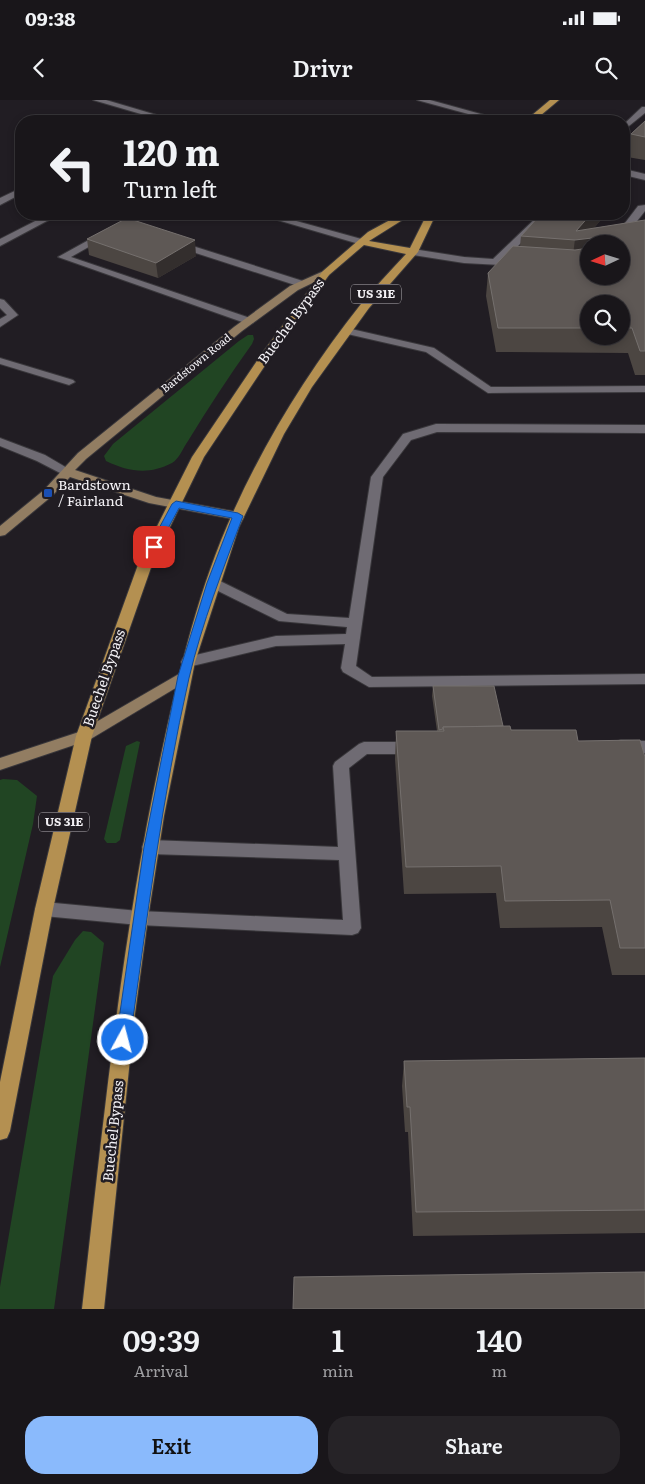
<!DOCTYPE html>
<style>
:root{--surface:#19161a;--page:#262327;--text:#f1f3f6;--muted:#9f9fa2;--line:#373539;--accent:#8abafc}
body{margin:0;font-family:Literata,serif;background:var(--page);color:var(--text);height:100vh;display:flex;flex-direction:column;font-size:19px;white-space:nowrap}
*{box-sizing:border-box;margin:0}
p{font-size:16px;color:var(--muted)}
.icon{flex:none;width:28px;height:28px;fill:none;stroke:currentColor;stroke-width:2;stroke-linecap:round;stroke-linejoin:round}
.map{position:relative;height:1209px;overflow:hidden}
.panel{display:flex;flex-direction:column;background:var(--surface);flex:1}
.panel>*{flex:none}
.hud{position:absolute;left:15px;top:15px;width:615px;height:105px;border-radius:20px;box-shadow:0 2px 8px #0003,0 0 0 1px var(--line);background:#19161a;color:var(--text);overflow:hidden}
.needle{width:32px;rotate:266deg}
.fabs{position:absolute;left:580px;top:135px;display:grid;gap:10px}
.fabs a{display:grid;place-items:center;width:50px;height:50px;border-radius:50%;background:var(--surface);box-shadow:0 2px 8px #0003,0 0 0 1px var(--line);font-size:25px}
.pin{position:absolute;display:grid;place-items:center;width:42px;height:42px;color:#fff;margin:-21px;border-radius:10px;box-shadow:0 2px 8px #0006}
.me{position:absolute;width:55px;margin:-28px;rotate:7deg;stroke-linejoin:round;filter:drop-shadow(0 0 4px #0008)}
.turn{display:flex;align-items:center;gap:18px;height:105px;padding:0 25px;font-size:22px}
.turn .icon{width:65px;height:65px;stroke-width:2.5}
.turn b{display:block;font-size:35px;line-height:42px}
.eta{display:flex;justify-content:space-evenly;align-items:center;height:85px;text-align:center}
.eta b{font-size:30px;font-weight:600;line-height:35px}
.cta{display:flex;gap:10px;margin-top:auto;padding:10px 25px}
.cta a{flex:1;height:58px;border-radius:20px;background:var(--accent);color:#111;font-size:20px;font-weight:600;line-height:58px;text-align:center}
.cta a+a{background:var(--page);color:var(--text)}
.status{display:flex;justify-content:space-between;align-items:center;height:35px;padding:0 25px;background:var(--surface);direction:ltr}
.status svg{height:14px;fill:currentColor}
header{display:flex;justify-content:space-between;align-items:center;height:65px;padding:0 25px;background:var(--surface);font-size:22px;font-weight:600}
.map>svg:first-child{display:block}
.green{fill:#214523}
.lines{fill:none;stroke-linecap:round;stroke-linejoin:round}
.lane-casing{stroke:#39373b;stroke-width:2}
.street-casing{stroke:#39373b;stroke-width:2}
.secondary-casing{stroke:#39373b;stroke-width:2}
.primary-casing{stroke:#39373b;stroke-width:2}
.lane{fill:#6f6b73;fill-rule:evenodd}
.street{fill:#6f6b73;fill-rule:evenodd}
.secondary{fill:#927d62;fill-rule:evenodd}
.primary{fill:#b49051;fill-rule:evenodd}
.wall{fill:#4c4642;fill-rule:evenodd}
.shaded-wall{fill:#332e2d}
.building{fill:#5e5855;stroke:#75706e}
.route{fill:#1a73e8;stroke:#114b97}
.transit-dot{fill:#1a4fb4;stroke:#211d23;stroke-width:2}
.labels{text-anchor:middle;stroke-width:5;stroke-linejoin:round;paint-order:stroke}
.far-street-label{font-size:11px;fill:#f3f1f5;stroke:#211d23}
.shield{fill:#211d23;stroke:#b4b1b6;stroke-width:1}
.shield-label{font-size:12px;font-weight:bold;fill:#f3f1f5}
.street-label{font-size:14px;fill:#f3f1f5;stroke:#211d23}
.poi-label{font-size:14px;fill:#f3f1f5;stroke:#211d23;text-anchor:start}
</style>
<div class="status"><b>09:38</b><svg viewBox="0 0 49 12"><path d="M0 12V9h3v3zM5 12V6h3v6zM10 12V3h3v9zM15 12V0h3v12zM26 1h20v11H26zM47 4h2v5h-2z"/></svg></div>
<header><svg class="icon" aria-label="back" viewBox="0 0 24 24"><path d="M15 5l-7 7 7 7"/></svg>Drivr<svg class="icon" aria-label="search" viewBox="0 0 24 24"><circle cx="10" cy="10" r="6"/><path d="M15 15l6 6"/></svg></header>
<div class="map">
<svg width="645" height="1209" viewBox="0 0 645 1209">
<rect width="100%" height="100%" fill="#211d23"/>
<g class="green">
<path d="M248,235H253L254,239L252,244C229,276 208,308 188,341C183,348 179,359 172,363C149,375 129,372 106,361L104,356L113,344L239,241Z"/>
<path d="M137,641L140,642L120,740L116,743H107L104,739L126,646Z"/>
<path d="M3,679L17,680L37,696L33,724L0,867V680Z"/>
<path d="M83,831L91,832L104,843L54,1209H0V1187L53,876L75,840Z"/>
</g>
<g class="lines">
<g class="lane-casing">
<g id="lane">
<path d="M417,0H430L506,21H494Z"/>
<path d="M642,7H645V13L624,30V24Z"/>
<path d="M624,69L645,74V80L624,75Z"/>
<path d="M21,88V94L0,105V98Z"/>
<path d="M645,105V111L619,144H609L638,106Z"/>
<path d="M49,114H60L0,146V139Z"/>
<path d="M257,114H271L365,140L367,142L362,145L359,144Z"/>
<path d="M540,114H550L504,160L521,162V166L464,163L413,155L408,152L413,149L464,157L493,159Z"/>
<path d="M105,131L108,132V136L71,157L253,219L254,221L253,223H245L58,157Z"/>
<path d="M177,141L306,182L307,184L302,187L298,186L174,146V142Z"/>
<path d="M0,199L4,200L18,215L0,227V219L7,215L0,208Z"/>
<path d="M347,228L434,248L491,287L645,286V292L488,293L426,252L343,233L342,231Z"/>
<path d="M0,258L73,280L75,282L69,285L0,264Z"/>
<path d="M436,324L645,325V333L437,332L411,340L383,377L356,566L372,577L645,574V584L369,587L343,572L341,568L345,544L276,546L188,567L183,566L181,562L183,558L276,536L346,534L347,527L279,521L208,486L206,483L208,480H218L287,514L349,518L371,377L403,334Z"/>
<path d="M621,640L645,641V653L616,650L613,646L616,642Z"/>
<path d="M364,642H416L421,644L424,648L421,652L416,654H367L349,668L361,828L358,833L352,835L139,825L133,823L130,818L133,813L139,811L343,820L339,760L150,754L144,752L142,747L144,742L150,740L338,747L333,666L335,662L359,644Z"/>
</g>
</g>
<g class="street-casing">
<g id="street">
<path d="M93,0H106L177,21H165Z"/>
<path d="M0,338L45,355L74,372L72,375H64L37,361L0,346Z"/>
<path d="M44,802L139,811L145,813L148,818L145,823L139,825L44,816L38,814L35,809L38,804Z"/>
</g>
</g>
<g class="secondary-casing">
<g id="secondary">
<path d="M326,170L329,171V175L298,190L242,231L86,359L75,370L156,397L243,413L244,416L243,419L238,420L149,403L70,377L52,396L5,435L0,436V426L44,390L78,353L234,227L290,186Z"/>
<path d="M184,571L189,572L191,576L189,580L89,640L0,670V658L79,632Z"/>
</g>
</g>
<g class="primary-casing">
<g id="primary">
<path d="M550,0H559L534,21H525Z"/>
<path d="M401,114H412L369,141L410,148L427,114H436L418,152L369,208L312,287L284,334L239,427L195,562L164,716L148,818L134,921L104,1209H82C103,1025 121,841 160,660C177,581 195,501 227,426C261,347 307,272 361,204C375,187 391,170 406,154L364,145L329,175L272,255L204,357L153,462L92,636L53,809L10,1031L7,1038L0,1040V982L35,809L76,636L139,462L192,357L263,252L323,171L368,132Z"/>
</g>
</g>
<use href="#lane" class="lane"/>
<use href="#street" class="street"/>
<use href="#secondary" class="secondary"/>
<use href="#primary" class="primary"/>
</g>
<g class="wall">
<path d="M645,21V60L627,57L631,34Z"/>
<path d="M604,116L594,128L645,120V275H635L628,253L496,252L486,196L488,173L520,146L521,136ZM589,144H621L589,176ZM589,204H621V236H589Z"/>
<path d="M87,139L196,156L158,178L89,155Z"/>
<path d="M433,586L511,630L578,641L645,657V875H612L602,827L500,828L496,793L404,794L395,659L396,631H437L432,596Z"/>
<path d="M645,958V1133L413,1136L408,1032H405L402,986L404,961Z"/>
</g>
<g class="shaded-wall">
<path d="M591,114H604V116L585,139L592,138L591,144H589V161L572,163L576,131Z"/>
<path d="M195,140L196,156L158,178L156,163Z"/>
</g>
<g class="building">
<path d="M645,21V37L631,34Z"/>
<path d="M541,114H591L576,131L645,120V251H640L632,228H621V204H589V228H498L488,173L513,146L575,150L589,148V176H621V144H594L595,140L592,138L575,140L521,136Z"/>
<path d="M127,118L195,140L156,163L87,139Z"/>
<path d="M433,586H494L503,626L443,627V629L439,630Z"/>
<path d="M510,626L511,630H576L578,641L640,640L645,657V848H620L610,800L505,801L501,766L406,767L396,631H444L443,627Z"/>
<path d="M645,958V1110L416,1112L410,1007H407L404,961Z"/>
<path d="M645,1172V1209H293L294,1177Z"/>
</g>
<path class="route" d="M176,401L238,413L243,416C223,469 202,523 189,578C162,697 147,819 130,940L128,944L123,946L118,944L116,940L144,747L178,576L207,483L232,418L179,408L157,449H150L149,447L172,404Z"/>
<rect class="transit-dot" x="43" y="388" width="10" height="10" rx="2.5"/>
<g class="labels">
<g class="far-street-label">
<text transform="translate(196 263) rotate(-39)" y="4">Bardstown Road</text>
</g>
<g class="shield">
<rect x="351" y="184.5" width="50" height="19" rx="4"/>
<rect x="39" y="712.5" width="50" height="19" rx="4"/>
</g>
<g class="shield-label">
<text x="376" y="198">US 31E</text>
<text x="64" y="726">US 31E</text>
</g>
<g class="street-label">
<text transform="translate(291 221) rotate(-54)" y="5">Buechel Bypass</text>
<text transform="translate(104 578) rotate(-71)" y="5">Buechel Bypass</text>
<text transform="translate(113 1031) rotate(-84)" y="5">Buechel Bypass</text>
</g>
<g class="poi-label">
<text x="58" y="390">Bardstown<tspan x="58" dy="16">/ Fairland</tspan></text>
</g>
</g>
</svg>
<div class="fabs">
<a><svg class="needle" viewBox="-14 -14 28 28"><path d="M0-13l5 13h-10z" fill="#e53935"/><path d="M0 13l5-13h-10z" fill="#9f9fa2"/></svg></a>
<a><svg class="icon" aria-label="search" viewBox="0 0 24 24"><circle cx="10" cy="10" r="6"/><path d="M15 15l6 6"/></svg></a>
</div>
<div class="pin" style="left:154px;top:447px;background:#d93025"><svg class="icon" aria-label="arrive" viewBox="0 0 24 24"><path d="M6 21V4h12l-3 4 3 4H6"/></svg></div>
<svg class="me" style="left:123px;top:940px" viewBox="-20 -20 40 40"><circle r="17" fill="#1a73e8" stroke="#fff" stroke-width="3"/><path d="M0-11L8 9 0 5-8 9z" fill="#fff"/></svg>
<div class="hud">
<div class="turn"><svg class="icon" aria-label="left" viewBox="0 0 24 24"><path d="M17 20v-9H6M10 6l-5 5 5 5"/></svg><div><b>120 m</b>Turn left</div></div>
</div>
</div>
<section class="panel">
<div class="eta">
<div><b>09:39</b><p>Arrival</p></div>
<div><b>1</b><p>min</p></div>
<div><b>140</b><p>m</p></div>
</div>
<div class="cta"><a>Exit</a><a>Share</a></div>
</section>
